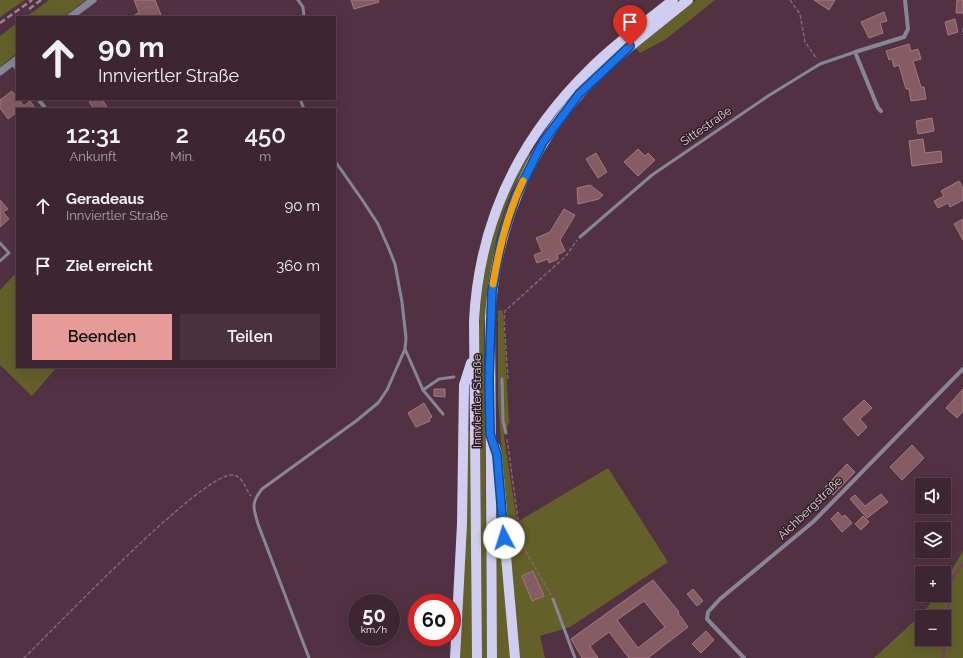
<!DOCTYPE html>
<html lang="de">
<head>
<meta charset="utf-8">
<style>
	:root { --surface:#3e2532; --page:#49313e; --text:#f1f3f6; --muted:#ada5ac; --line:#57424d; --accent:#e69b98 }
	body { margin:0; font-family:Raleway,sans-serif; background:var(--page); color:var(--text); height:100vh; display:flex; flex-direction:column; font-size:15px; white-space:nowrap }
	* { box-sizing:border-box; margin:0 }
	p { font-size:13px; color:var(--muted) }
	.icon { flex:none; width:22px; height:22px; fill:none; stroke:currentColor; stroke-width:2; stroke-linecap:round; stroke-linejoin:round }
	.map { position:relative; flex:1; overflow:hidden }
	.side { position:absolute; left:16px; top:108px; width:320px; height:260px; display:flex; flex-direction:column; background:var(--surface); border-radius:0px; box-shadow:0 4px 16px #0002,0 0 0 1px var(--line) }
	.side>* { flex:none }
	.top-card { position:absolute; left:16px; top:16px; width:320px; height:84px; border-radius:0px; box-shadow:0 4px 16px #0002,0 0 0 1px var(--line); background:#3e2532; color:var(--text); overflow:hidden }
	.controls { position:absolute; left:915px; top:478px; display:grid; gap:8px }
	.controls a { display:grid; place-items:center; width:36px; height:36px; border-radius:0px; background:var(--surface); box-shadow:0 4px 16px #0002,0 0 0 1px var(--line); font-size:20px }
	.speed { position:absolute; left:348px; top:594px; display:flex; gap:8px; font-size:20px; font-weight:700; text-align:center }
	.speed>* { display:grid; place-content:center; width:52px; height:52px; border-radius:50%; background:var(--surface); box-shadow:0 4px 16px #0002,0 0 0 1px var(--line); line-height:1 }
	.speed small { font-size:10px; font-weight:400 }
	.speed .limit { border:6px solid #d22; background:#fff; color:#111 }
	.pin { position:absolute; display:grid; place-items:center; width:34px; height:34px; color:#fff; margin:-41px -17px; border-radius:50% 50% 50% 0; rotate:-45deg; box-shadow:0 0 4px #0007 }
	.pin .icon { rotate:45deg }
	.me { position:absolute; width:44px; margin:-22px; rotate:355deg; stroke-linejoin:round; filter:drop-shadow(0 0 3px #0008) }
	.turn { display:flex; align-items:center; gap:14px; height:84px; padding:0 16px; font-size:18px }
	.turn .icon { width:52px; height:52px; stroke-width:2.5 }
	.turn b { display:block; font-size:28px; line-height:34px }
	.eta { display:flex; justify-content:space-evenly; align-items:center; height:68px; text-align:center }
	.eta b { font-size:24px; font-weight:600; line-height:28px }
	.button { display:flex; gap:8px; margin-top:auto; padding:8px 16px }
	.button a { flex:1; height:46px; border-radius:0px; background:var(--accent); color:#111; font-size:16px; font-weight:600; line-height:46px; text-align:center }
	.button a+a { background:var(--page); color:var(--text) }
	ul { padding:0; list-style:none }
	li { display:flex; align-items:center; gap:12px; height:60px; padding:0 16px }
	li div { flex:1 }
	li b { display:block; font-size:15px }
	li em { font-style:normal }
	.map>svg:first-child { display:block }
</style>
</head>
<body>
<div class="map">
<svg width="963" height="658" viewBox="0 0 963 658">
	<rect width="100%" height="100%" fill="#523143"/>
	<g fill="#63602a" fill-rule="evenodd">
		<polygon points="0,0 25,0 0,17"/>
		<polygon points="49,0 86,0 63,17 26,17"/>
		<polygon points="696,0 715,0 666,39 640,53 636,48"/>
		<polygon points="17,23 17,53 0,67 0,36"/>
		<path d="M528,153L531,155C525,167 517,180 511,193C493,237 487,283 484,330L487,658H482L479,330C480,314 480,297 482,281C488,236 508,193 528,153Z"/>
		<polygon points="17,272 17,367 57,367 32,396 0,365 0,290"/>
		<polygon points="498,310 503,311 509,422 504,436 517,522 608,468 668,562 570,627 540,636 545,658 517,658 498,400"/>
		<polygon points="468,431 470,431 472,658 459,658"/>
		<polygon points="494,490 496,490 512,658 497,658"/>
		<path d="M963,551V658H874L924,612L936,595H944V583ZM922,617H944V639H922Z"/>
	</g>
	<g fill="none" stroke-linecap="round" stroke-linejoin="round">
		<polyline stroke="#734261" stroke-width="2.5" points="943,658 951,580 963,564"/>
	</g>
	<g fill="#865c64" stroke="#a47880" fill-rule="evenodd">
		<polygon points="134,0 155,0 161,15 158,17 132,17 139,12"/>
		<polygon points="351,0 378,0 379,2 354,9"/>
		<polygon points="814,0 835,0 829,10"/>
		<polygon points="957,0 963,0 963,13 956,13"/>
		<polygon points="884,12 887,21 880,23 883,33 869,38 861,22"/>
		<polygon points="955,19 958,32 948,35 945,22"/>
		<polygon points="909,44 911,51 918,49 921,59 913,61 921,87 924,87 926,99 911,101 909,89 906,89 899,65 894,67 892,59 889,60 886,51"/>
		<polygon points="12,91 24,106 30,101 36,109 17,109 17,112 8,119 0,108 0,100"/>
		<polygon points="94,99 102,99 108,109 94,109 89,102"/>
		<polygon points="932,118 934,131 918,134 916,121"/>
		<polygon points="923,139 925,153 941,151 942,162 912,166 909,141"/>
		<polygon points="638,149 645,156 648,153 655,160 638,176 624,162"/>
		<polygon points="596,153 607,172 598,178 586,159"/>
		<polygon points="959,181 963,188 963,200 950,207 948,203 938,208 934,201 944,196 941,191"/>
		<polygon points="590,185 603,195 599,199 578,204 577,188"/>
		<polygon points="0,200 8,209 3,212 9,219 0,227"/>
		<polygon points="564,209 575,215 560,240 565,251 557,255 558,259 549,263 548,259 537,263 534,255 542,252 536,238 550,232"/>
		<polygon points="963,219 963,240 954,224"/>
		<polygon points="434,389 445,389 445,397 434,396"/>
		<polygon points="963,389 963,411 957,418 946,408"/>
		<polygon points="864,400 872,408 860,419 867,427 858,436 843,419"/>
		<polygon points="424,403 432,417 429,419 430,421 416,427 408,413"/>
		<polygon points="912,445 924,458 902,480 890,467"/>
		<polygon points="847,464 855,472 833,495 825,487"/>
		<polygon points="881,494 888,502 867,518 850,499 855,495 865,506"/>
		<polygon points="838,512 842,517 845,515 852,523 842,532 831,519"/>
		<polygon points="863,516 869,522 861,530 855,524"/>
		<polygon points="533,571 544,596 532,601 522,576"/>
		<path d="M653,580L679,612L678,613L688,627L648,658H629L609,632L590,646L598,658H582L571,639ZM644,601L665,627L638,648L617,620Z"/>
		<polygon points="693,589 703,601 697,606 687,594"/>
		<polygon points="706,631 714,640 701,653 692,644"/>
	</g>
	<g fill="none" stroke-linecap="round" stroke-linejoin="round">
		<g stroke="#836676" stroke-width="1.5" stroke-dasharray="4 2" stroke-linecap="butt">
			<polyline points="790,0 800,14 805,42 817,59"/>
			<polyline points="963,28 963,35"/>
			<polyline points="508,379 504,320 505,311 566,256 577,240"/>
			<polyline points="507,439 520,534 526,552 551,595"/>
			<path d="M24,658C54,629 201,474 232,475C243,475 245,489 251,496"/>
		</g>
		<g stroke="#868697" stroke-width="3">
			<polyline points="298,0 303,7 304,17"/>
			<polyline points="300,99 304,109"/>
			<polyline points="580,237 652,175 768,96 820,64 855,52"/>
			<polyline points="0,243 9,253 0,261"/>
			<polyline points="405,349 423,390 443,414"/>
			<polyline points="502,379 503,421 506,433"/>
			<polyline points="423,390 439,379 454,377"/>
			<polyline points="553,599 575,658"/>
			<path d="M309,658L258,524C253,507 251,503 262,489L356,421L378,403L387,390L405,349L406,338L402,302L395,264L389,249L378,224L363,201L335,161"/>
		</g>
		<g stroke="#868697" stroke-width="4">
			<polyline points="12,63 17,69"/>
			<polyline points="38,99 46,109"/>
			<polyline points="881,111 878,108 855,52 904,37 908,29 905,0"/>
			<polyline points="744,658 707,619 708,612 720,599 813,522 963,369"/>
		</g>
		<g stroke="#868697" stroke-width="7">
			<polyline points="70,17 93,0"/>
			<polyline points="0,72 17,59"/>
		</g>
		<g stroke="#cfcef0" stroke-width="10">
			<polyline points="495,447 497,455 515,658"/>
			<polyline points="455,658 462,524 464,385 471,363"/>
			<path d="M477,658L474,321C479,222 520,137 591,68C616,43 646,22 673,0"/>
			<path d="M492,658L490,317C496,222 533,135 604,69C630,45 660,23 688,0"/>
		</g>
		<g stroke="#9e8391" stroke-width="2.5" stroke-dasharray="6 3" stroke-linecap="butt">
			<polyline points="29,9 41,0"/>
			<polyline points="0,23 32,0"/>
		</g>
	</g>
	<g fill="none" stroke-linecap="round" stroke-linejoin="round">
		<defs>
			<polyline id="route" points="504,538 497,455 490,434 489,378 492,291 502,238 516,196 543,142 579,94 630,46"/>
		</defs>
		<use href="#route" stroke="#114b97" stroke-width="10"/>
		<use href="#route" stroke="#1a73e8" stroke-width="7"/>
		<path stroke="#f59e0b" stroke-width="7" d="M493,284C499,248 507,214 523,181"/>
	</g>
	<g text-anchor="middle" stroke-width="3" stroke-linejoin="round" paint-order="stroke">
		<g font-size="12" fill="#e2ccd7" stroke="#2e1f27">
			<text transform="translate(706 126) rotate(-35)" y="4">Sittestraße</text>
			<text transform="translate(477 401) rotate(-90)" y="4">Innviertler Straße</text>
			<text transform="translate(810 508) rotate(-44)" y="4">Aichbergstraße</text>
		</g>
	</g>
</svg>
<div class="controls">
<a><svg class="icon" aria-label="sound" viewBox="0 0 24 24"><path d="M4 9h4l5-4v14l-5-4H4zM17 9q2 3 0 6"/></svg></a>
<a><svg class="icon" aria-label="layers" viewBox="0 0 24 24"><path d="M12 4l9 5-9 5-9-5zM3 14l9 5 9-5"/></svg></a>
<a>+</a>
<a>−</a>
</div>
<div class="speed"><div>50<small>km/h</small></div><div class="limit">60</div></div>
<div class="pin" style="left:630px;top:46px;background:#d93025"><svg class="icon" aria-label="arrive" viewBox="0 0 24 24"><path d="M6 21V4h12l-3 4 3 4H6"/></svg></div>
<svg class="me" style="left:504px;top:538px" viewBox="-20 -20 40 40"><circle r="19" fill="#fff"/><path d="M0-13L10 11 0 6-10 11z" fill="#1a73e8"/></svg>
<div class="top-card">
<div class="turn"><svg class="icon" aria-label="ahead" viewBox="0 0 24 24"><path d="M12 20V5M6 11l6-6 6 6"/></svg><div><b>90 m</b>Innviertler Straße</div></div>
</div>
<section class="side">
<div class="eta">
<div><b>12:31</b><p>Ankunft</p></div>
<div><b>2</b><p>Min.</p></div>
<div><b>450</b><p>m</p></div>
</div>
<ul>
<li><svg class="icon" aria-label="ahead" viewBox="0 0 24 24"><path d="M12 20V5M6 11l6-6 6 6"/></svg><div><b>Geradeaus</b><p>Innviertler Straße</p></div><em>90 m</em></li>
<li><svg class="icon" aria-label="arrive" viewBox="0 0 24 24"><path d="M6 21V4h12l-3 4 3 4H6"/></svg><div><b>Ziel erreicht</b></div><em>360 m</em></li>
</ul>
<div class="button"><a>Beenden</a><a>Teilen</a></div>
</section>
</div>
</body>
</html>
